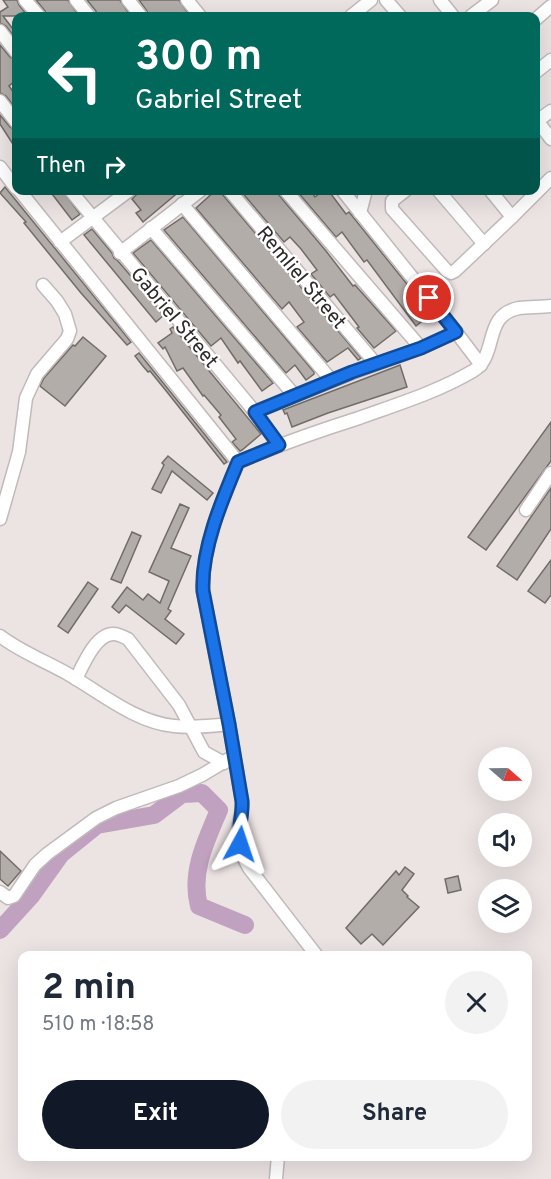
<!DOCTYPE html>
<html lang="en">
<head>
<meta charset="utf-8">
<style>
	:root { --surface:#fff; --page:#f2f2f3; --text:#1f2937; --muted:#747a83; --accent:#111827 }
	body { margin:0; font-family:Overpass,sans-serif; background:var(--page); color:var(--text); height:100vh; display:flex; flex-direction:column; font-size:22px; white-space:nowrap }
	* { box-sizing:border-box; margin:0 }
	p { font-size:20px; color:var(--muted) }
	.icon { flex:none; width:33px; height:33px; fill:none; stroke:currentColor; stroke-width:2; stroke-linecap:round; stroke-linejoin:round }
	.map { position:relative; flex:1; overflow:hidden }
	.panel { position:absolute; left:18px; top:951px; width:514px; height:210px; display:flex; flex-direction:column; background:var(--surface); border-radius:12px; box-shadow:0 6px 24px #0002 }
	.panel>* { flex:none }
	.guide { position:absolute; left:12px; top:12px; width:528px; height:183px; border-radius:12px; box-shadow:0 6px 24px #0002; background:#00695c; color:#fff; overflow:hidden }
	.needle { width:39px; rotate:110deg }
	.tools { position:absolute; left:478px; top:747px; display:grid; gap:12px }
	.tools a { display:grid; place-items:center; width:54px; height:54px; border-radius:50%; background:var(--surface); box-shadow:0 6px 24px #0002; font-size:30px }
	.pin { position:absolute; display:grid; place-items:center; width:51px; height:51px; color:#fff; margin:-26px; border:3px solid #fff; border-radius:50%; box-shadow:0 2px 6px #0007 }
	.me { position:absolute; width:66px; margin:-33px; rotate:5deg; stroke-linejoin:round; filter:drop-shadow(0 0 4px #0008) }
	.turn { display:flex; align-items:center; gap:21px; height:126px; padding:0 24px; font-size:27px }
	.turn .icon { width:78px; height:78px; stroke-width:2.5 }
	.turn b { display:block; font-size:42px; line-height:51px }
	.then { display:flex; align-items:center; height:57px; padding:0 24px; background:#0003; gap:12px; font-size:22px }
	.round { display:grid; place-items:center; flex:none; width:63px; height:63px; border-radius:32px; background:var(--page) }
	.headline { display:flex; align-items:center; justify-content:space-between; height:102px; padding:0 24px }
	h1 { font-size:36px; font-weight:700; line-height:45px }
	.cta { display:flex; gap:12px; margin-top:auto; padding:12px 24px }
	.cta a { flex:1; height:69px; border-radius:36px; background:var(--accent); color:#fff; font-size:24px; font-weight:700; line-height:69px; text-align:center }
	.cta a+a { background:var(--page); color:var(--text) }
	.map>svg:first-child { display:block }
</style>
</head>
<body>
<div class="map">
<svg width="551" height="1179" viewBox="0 0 551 1179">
	<rect width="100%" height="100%" fill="#ece3e3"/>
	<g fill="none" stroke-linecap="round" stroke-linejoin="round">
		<path stroke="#c0a1c0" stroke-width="18" d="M0,930L31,896L61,854L97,825L154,815L182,794L202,793L219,810C206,841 190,872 199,906L245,925"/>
	</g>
	<g fill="#b3ada9" stroke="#726c69" stroke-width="1.5">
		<polygon points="3,0 17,0 19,5 28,16 3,16 16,33 16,39 6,26 0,23 0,12 8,7"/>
		<polygon points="36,0 68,0 79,16 47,16 45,11"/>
		<polygon points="87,0 120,0 130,15 97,16 96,11"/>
		<polygon points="139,0 179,0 190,16 149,16 147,11"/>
		<polygon points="0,45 10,57 16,60 16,80 9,86 16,96 16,109 6,96 0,93"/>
		<polygon points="0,115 10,127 16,130 16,149 0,124"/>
		<polygon points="5,187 131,342 127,345 81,293 24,223 26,222 0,193"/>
		<polygon points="49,190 62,190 80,214 72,220"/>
		<polygon points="141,190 181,190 143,222 136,213 141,210 132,199"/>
		<polygon points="216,190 221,190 223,195 361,358 358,360 348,348 327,362 297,327 304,322 289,302 282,309 196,208"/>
		<polygon points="240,190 277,190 279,195 326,251 353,286 355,285 396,331 374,348 357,328 359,327 334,294 330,297 311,274 317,270 301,249 290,237 284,242"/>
		<polygon points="296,190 310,190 315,197 324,190 328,190 346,214 349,212 431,314 416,326 367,260 364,262 342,232 336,237"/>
		<polygon points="183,217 314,372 314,374 306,380 295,365 286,373 164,230"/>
		<polygon points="92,229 112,253 114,258 118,261 164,315 156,322 84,235"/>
		<polygon points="151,240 273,383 262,391 240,361 238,363 221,338 211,346 133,253"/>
		<polygon points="173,327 261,434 242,450 240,451 232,442 236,439 219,417 221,415 204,395 203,396 183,368 177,371 165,347 163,349 158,343 172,333 170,329"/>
		<polygon points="83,337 106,356 65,406 40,386 44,378 73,345 75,346"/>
		<polygon points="139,353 227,462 224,464 167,392 150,371 148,372 142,365 135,356"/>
		<polygon points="400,365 407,387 328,413 292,427 287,413 285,414 283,410"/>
		<polygon points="551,422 551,461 486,550 468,537"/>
		<polygon points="168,456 213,493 207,500 172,471 161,493 152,489 164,465 162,463"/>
		<polygon points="551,488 551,529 517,580 497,566"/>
		<polygon points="180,504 189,508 171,548 191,556 168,609 171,611 165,619 184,634 176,644 126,605 119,613 112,607 127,587 143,600 148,594 160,603 169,581 149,572"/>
		<polygon points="132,532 141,536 121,583 111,579"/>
		<polygon points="551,560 551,595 545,603 528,591"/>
		<polygon points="88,582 98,589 68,633 58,626"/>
		<polygon points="0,851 21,871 8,886 0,879"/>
		<polygon points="405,867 414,874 402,890 408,896 407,897 419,907 383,945 372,934 361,944 346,928 396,871 399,875"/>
		<polygon points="458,876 461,890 448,893 445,879"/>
	</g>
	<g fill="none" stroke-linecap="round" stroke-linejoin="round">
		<defs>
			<g id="minor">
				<polyline points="25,0 39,16"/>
				<polyline points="76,0 89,16"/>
				<polyline points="128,0 141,16"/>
				<polyline points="187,0 200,16"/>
				<polyline points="386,0 400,16"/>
				<polyline points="440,0 453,16"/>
				<polyline points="351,16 371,0"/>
				<polyline points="471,16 492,0"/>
				<polyline points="536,19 551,6"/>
				<polyline points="0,31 16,52"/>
				<polyline points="536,72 551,60"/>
				<polyline points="0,101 16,122"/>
				<polyline points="536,119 551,139"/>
				<polyline points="537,121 551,111"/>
				<polyline points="0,167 16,188"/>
				<polyline points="19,190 238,462"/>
				<polyline points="70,190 255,412 279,445"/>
				<polyline points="229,190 376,364"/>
				<polyline points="285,190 421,348"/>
				<polyline points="406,190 392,201 392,209 447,271 451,273 455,271 512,217"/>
				<polyline points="438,190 484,244"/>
				<polyline points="490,190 512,217 551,178"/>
				<polyline points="182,204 332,381"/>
				<polyline points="360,213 366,190"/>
				<polyline points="151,228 295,396"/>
				<polyline points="60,242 130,190"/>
				<polyline points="120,253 201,190"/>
				<polyline points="456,332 481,365"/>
				<polyline points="255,412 352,373 421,348 456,332 342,190"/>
				<polyline points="526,510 551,473"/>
				<polyline points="0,519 19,452 26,398 37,374 67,339 70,331 65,314 57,301 43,285"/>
				<path d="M0,636C21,652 45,661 68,674C101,693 135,722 174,726C193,728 211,726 229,724"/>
				<path d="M76,679C83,665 96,633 114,634C118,634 124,637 128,639L179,705L204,752L224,763"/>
				<polyline points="0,892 8,898 14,896 35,865 47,854 96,818 116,808 179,786 202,775 234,756"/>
				<path d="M317,956L249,868C243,857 236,843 238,830C239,820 243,812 242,801L229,724L203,591C201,549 222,500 238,462C278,445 318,431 359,418C398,404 437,392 473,371C499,356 482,315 519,308C529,307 541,307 551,306"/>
				<polyline points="276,1179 278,1156"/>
			</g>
		</defs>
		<use href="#minor" stroke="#c2baba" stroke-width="15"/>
		<use href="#minor" stroke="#fff" stroke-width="12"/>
	</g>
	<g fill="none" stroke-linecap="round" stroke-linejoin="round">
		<defs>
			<path id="route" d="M240,844C237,829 243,817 242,801L229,724L203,591C201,549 222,500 238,462L279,445L255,412L352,372L421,348L456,332L429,298"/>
		</defs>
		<use href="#route" stroke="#114b97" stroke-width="15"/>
		<use href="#route" stroke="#1a73e8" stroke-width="10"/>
	</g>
	<g text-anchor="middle" stroke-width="4.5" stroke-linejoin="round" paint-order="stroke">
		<g font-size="20" fill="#2d2a2a" stroke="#fff">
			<text transform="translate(302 277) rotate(50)" y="7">Remliel Street</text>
			<text transform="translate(175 317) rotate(50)" y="7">Gabriel Street</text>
		</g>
	</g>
</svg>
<div class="tools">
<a><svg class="needle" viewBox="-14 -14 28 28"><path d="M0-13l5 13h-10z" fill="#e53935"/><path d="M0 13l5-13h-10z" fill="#747a83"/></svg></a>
<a><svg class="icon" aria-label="sound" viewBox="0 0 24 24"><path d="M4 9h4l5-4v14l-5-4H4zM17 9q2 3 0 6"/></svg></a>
<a><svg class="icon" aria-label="layers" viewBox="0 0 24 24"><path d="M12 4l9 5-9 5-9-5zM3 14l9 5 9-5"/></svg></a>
</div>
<div class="pin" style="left:429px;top:298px;background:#d93025"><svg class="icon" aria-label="arrive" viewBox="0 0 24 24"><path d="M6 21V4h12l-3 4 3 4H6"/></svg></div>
<svg class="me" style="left:240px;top:844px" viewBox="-20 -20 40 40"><path d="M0-17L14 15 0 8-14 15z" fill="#1a73e8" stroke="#fff" stroke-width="4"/></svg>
<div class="guide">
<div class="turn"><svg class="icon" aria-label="left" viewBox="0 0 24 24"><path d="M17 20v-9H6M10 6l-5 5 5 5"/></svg><div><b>300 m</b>Gabriel Street</div></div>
<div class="then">Then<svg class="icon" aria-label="right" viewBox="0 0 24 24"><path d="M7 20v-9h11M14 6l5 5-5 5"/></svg></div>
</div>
<section class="panel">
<div class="headline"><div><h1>2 min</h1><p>510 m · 18:58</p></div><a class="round"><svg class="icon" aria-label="close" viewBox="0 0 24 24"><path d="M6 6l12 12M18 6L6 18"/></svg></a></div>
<div class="cta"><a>Exit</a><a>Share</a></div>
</section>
</div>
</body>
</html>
